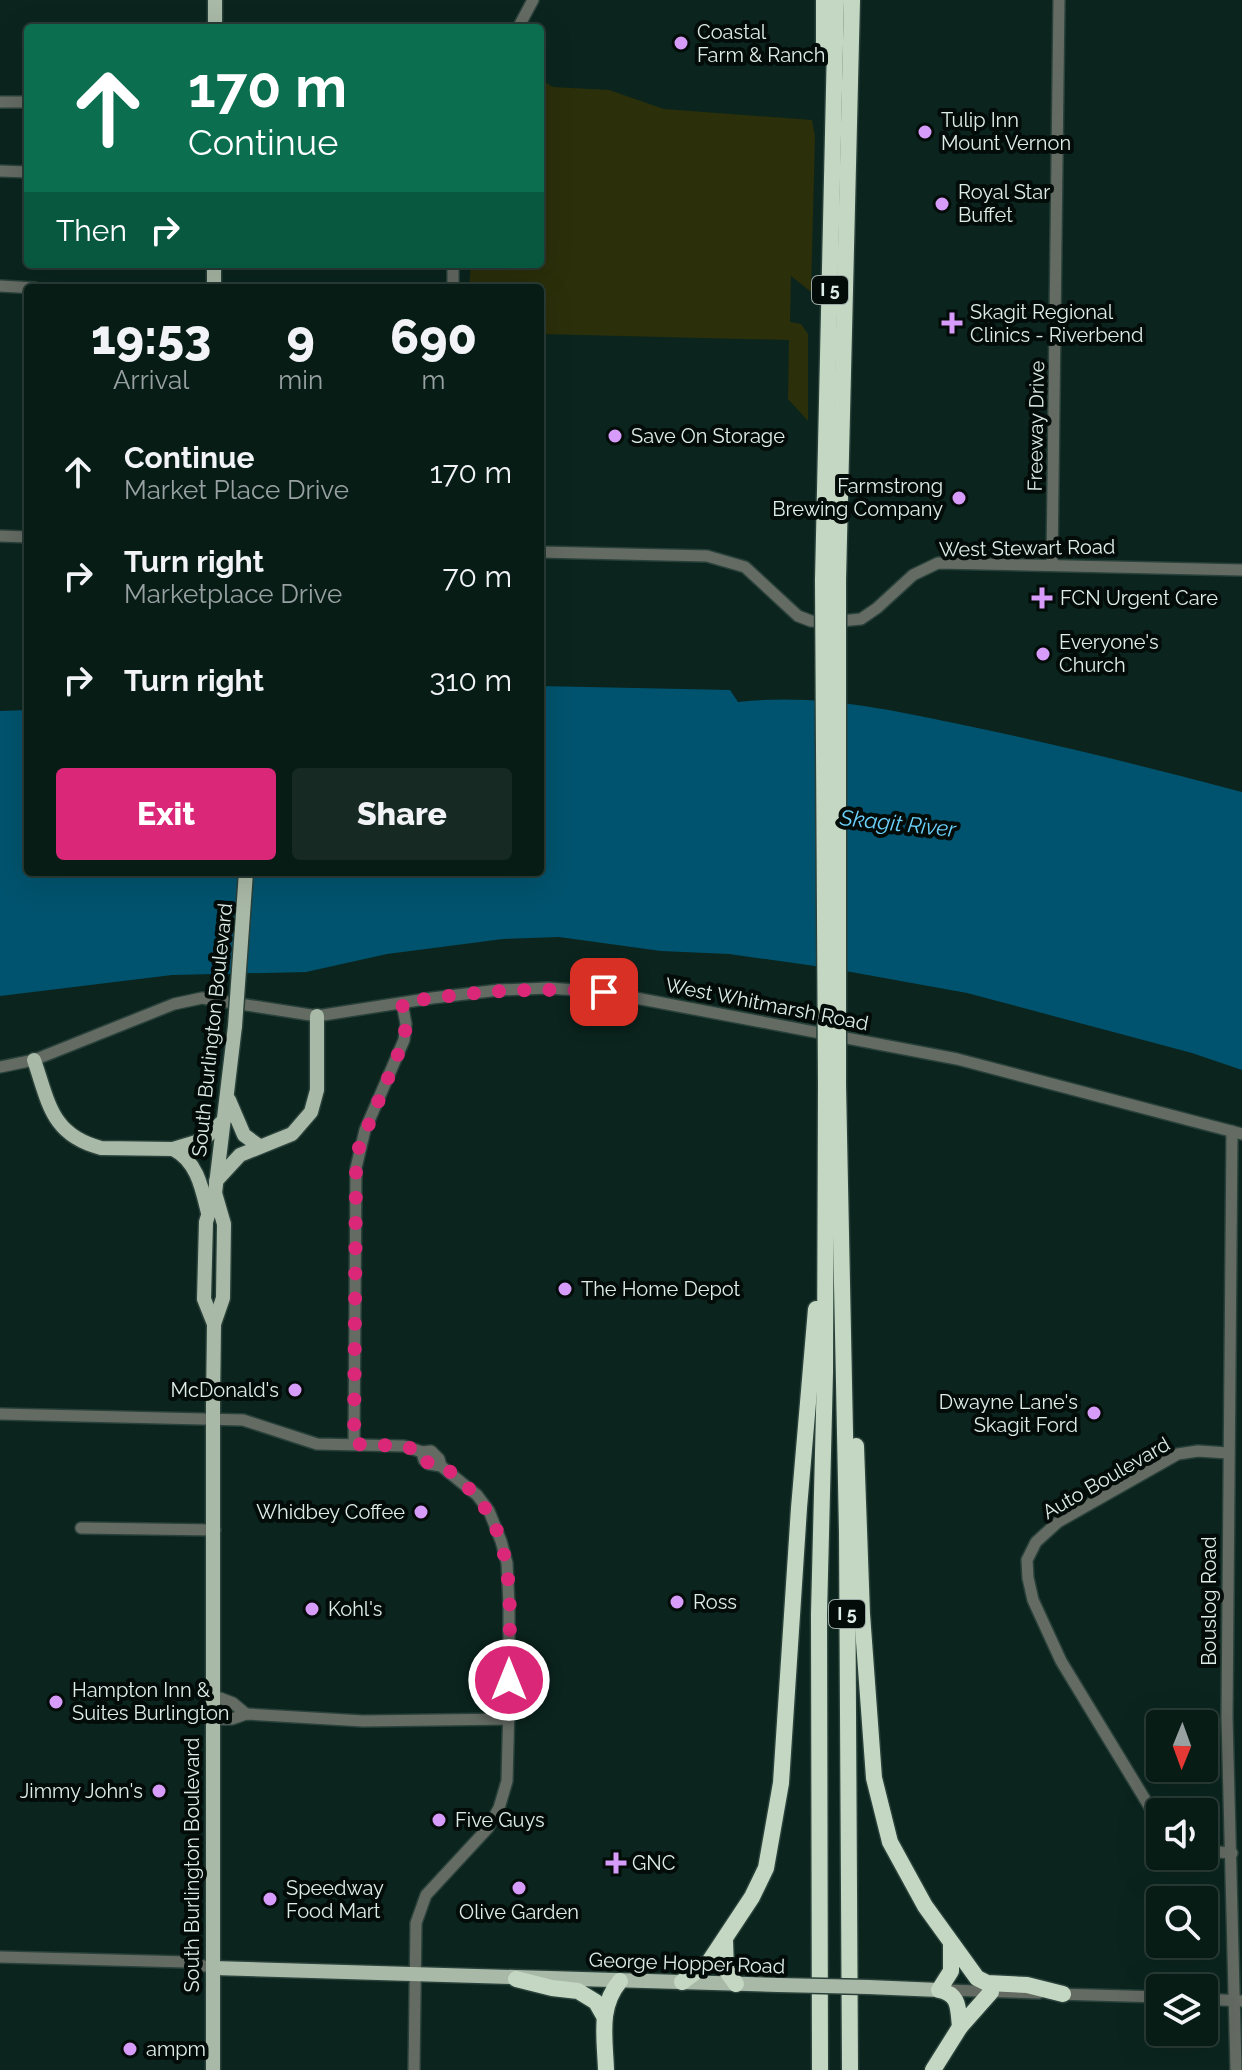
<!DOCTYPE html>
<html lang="en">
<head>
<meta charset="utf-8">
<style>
	:root { --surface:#081c16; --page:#162923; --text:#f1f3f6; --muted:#98a1a1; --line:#293a35; --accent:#db2777 }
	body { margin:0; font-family:Raleway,sans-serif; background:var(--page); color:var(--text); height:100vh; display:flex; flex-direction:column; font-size:30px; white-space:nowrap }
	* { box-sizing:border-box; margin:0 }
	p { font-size:26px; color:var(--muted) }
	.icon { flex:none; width:44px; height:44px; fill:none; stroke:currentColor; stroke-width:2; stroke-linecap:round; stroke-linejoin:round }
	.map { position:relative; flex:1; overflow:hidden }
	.details { position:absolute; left:24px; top:284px; width:520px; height:592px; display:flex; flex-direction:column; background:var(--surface); border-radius:8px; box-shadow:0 8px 32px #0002,0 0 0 2px var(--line) }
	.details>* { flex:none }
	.banner { position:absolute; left:24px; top:24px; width:520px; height:244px; border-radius:8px; box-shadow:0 8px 32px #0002,0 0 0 2px var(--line); background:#0b6e4f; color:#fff; overflow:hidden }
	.needle { width:52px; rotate:181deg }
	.tools { position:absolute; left:1146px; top:1710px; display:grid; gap:16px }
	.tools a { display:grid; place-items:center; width:72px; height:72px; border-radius:8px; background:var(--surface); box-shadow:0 8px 32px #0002,0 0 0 2px var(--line); font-size:40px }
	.pin { position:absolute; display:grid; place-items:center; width:68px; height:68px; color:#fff; margin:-34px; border-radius:16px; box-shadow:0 4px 12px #0006 }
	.me { position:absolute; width:88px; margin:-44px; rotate:0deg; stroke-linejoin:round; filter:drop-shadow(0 0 6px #0008) }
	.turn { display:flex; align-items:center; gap:28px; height:168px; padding:0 32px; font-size:36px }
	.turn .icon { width:104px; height:104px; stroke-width:2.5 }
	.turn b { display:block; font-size:56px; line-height:68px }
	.then { display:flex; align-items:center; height:76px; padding:0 32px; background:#0003; gap:16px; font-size:30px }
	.eta { display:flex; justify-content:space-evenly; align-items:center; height:136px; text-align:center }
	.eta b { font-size:48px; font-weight:800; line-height:56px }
	.button { display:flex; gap:16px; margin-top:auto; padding:16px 32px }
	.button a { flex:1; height:92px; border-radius:8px; background:var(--accent); color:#fff; font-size:32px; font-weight:800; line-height:92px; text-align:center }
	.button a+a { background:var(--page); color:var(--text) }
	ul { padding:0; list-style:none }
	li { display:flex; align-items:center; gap:24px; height:104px; padding:0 32px }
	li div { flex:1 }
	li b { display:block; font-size:30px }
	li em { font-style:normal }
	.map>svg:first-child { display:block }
</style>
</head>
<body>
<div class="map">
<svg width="1242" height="2070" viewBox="0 0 1242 2070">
	<rect width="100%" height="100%" fill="#0b251e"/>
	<polygon fill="#2b2f0a" points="540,79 553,87 609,90 664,109 812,120 815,136 811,292 791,276 790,322 801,324 808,334 808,421 788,399 789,340 540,334 540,288 469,288 471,264 540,264"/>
	<path fill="#00536e" d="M540,686L730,690L738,702C817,693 892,710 968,726C1060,745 1151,768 1242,792V1070L1192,1053L967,993L829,968L729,954L661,951L559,937L503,939L387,954L306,972L172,975L0,996V711L28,710V872H540Z"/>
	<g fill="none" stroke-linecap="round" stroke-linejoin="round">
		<defs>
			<g id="minor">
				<polyline points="518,28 533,0"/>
				<polyline points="0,102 28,102"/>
				<polyline points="0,171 28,172"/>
				<polyline points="0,286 35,288"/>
				<polyline points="453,288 453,264"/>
				<polyline points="0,536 28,537"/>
				<polyline points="540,552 707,556 745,567 798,616 811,621 830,622 861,619 877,608 913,575 938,563 1242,570"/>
				<polyline points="1052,564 1059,0"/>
				<polyline points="0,1067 34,1060 174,1004 202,998 317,1016 432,998 499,990 548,988 604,992 957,1059 1242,1134"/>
				<polyline points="1232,1131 1227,1718 1236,2070"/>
				<polyline points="0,1414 243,1420 317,1444 404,1446 422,1452 431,1451 439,1459 441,1466"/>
				<polyline points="354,1444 356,1168 365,1130 404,1040 406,1024 402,1003"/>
				<polyline points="81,1528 215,1530"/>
				<polyline points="212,1695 233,1703 246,1714"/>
				<polyline points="212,1719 232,1719 246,1714 363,1721 509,1719"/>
				<polyline points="1160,1824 1061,1661 1033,1600 1028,1578 1027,1560 1036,1542 1058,1522 1178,1454 1198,1451 1228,1453"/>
				<polyline points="1204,1851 1232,1853"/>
				<polyline points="0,1957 187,1962 213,1968"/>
				<polyline points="945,1990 1039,1993"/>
				<polyline points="1057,1994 1160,1997"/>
				<polyline points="1204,1999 1241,2001"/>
				<polyline points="414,2070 416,1923 426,1895 488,1828 499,1808 507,1781 509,1705 509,1605 507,1563 501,1541 489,1511 477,1495 441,1466 429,1464 424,1460 422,1452"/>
			</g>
			<g id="major">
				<polyline points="215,28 215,0"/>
				<polyline points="214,288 214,264"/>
				<path d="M34,1060C49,1103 51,1135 101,1148L173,1149L203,1140L224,1120"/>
				<polyline points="229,1100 244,1135 259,1146"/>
				<path d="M173,1149C197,1161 202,1188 208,1213"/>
				<polyline points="216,1181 240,1155 292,1134 311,1112 317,1090 317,1016"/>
				<polyline points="214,1324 204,1299 206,1222 215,1193 235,1026"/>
				<polyline points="213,1968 778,1985"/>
				<polyline points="868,1987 939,1990"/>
				<polyline points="213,2070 213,1405 214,1324 223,1298 224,1224 215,1193"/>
			</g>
			<g id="highway">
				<polyline points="824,0 824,42"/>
				<polyline points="823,580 836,0"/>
				<polyline points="838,580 852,0"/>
				<polyline points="838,1085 847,1532 850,2070"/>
				<polyline points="856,1446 862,1614 874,1778 890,1842 925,1906 977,1978 987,1983 1027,1985 1063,1994"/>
				<polyline points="725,1940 726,1970 736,1984"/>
				<path d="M951,1944V1971L939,1990C960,1994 958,2009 960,2027"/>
				<polyline points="516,1979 552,1988 578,1991 596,2002 604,2016"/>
				<polyline points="682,1982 709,1962 752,1897 766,1868 781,1783 799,1508 816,1309"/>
				<path d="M606,2070C605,2038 598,2007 620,1981"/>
				<polyline points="820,2070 819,1614 825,1372 826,1083"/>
				<polyline points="933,2070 960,2027 991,1992"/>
			</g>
		</defs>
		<use href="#minor" stroke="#29413a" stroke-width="14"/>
		<use href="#major" stroke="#29413a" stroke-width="17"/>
		<use href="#highway" stroke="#29413a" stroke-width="19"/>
		<use href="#minor" stroke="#646b63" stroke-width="11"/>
		<use href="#major" stroke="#a9b9a7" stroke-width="14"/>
		<use href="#highway" stroke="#c4d7c2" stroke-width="16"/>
		<defs>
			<g id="major-bridge">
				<polyline points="235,1026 246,872"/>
				<polyline points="778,1985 868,1987"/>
			</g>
			<g id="highway-bridge">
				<polyline points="823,580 826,1083"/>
				<polyline points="838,1085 838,580"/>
			</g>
		</defs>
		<use href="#major-bridge" stroke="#29413a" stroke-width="17" stroke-linecap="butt"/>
		<use href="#highway-bridge" stroke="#29413a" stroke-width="19" stroke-linecap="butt"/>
		<use href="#major-bridge" stroke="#a9b9a7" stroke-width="14"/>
		<use href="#highway-bridge" stroke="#c4d7c2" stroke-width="16"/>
	</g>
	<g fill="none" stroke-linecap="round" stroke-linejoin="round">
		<path stroke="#db2777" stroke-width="14" stroke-dasharray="0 25.2" d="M509,1680C509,1612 520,1533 464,1484C455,1476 446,1465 433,1466L424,1460L422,1452L404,1446L354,1444L356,1168L358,1150L404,1040L406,1024L402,1003C469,991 536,987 604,992"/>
	</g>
	<g fill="#d79bf9" stroke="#030c09" stroke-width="3">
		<circle cx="681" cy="43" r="8"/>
		<circle cx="925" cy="132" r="8"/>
		<circle cx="942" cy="204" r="8"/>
		<path d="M948 311h8v8h8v8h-8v8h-8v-8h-8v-8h8z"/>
		<circle cx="615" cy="436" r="8"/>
		<circle cx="959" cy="498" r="8"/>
		<path d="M1038 586h8v8h8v8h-8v8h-8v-8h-8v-8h8z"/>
		<circle cx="1043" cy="654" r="8"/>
		<circle cx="565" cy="1289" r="8"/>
		<circle cx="295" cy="1390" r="8"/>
		<circle cx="1094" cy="1413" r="8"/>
		<circle cx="421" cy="1512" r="8"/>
		<circle cx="677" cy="1602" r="8"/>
		<circle cx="312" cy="1609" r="8"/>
		<circle cx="56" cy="1702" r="8"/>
		<circle cx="159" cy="1791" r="8"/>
		<circle cx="439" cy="1820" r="8"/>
		<path d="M612 1851h8v8h8v8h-8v8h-8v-8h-8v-8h8z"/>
		<circle cx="519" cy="1888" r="8"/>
		<circle cx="270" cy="1899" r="8"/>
		<circle cx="130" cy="2049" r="8"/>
	</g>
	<g text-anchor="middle" stroke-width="8" stroke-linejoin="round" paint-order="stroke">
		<g fill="#030c09" stroke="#9caaa5" stroke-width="2">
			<rect x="812" y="276" width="36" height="28" rx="6"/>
			<rect x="829" y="1600" width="36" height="28" rx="6"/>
		</g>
		<g font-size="18" font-weight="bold" fill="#deede8">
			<text x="830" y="296">I 5</text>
			<text x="847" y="1620">I 5</text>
		</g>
		<g font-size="20" fill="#deede8" stroke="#030c09" text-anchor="start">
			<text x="697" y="39">Coastal<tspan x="697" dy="23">Farm &amp; Ranch</tspan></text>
			<text x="941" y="127">Tulip Inn<tspan x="941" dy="23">Mount Vernon</tspan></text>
			<text x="958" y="199">Royal Star<tspan x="958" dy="23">Buffet</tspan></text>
			<text x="970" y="319">Skagit Regional<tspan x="970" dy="23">Clinics - Riverbend</tspan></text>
			<text x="631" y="443">Save On Storage</text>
			<text x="943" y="493" text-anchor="end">Farmstrong<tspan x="943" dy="23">Brewing Company</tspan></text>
			<text x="1060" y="605">FCN Urgent Care</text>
			<text x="1059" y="649">Everyone's<tspan x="1059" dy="23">Church</tspan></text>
			<text x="581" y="1296">The Home Depot</text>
			<text x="279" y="1397" text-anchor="end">McDonald's</text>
			<text x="1078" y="1409" text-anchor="end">Dwayne Lane's<tspan x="1078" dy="23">Skagit Ford</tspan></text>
			<text x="405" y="1519" text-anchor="end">Whidbey Coffee</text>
			<text x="693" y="1609">Ross</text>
			<text x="328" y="1616">Kohl's</text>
			<text x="72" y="1697">Hampton Inn &amp;<tspan x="72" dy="23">Suites Burlington</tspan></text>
			<text x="143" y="1798" text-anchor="end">Jimmy John's</text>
			<text x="455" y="1827">Five Guys</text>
			<text x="632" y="1870">GNC</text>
			<text x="286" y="1895">Speedway<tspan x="286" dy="23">Food Mart</tspan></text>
			<text x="519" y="1919" text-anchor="middle">Olive Garden</text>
			<text x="146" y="2056">ampm</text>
		</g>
		<g font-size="20" fill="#deede8" stroke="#030c09">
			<text transform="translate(1036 426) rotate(-89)" y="7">Freeway Drive</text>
			<text transform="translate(1027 548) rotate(-1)" y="7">West Stewart Road</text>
			<text transform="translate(767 1004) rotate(11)" y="7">West Whitmarsh Road</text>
			<text transform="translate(212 1030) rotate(-84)" y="7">South Burlington Boulevard</text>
			<text transform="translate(1106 1478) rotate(-30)" y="7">Auto Boulevard</text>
			<text transform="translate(1209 1601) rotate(-90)" y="7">Bouslog Road</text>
			<text transform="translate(192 1865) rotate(-90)" y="7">South Burlington Boulevard</text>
			<text transform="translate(687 1963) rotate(2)" y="7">George Hopper Road</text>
		</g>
		<g font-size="22" font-style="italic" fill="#6dd2fc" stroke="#030c09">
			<text transform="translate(898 823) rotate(6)" y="8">Skagit River</text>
		</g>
	</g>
</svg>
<div class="tools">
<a><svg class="needle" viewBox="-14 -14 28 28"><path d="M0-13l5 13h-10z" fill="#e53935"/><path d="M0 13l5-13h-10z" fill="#98a1a1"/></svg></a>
<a><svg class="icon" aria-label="sound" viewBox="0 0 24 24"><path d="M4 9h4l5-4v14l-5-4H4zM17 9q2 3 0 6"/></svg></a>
<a><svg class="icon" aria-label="search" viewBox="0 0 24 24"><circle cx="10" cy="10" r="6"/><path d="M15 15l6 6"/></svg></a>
<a><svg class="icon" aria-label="layers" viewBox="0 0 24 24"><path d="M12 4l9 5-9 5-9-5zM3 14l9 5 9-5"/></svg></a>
</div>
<div class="pin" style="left:604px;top:992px;background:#d93025"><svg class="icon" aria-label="arrive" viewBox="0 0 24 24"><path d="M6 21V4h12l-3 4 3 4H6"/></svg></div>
<svg class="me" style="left:509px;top:1680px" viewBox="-20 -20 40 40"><circle r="17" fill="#db2777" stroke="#fff" stroke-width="3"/><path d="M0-11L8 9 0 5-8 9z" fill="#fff"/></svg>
<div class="banner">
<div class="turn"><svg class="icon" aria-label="ahead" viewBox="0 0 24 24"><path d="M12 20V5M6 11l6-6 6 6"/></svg><div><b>170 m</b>Continue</div></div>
<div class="then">Then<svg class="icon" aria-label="right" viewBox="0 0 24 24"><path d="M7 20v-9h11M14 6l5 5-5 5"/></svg></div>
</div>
<section class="details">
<div class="eta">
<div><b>19:53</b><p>Arrival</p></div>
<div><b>9</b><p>min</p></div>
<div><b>690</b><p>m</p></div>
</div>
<ul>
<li><svg class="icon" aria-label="ahead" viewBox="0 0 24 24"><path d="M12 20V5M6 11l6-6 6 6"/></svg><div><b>Continue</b><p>Market Place Drive</p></div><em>170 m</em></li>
<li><svg class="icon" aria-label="right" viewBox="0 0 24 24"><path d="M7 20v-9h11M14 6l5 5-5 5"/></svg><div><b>Turn right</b><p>Marketplace Drive</p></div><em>70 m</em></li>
<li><svg class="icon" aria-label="right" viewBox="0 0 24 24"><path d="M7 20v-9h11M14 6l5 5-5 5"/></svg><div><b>Turn right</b></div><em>310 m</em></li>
</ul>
<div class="button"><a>Exit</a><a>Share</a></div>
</section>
</div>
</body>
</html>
